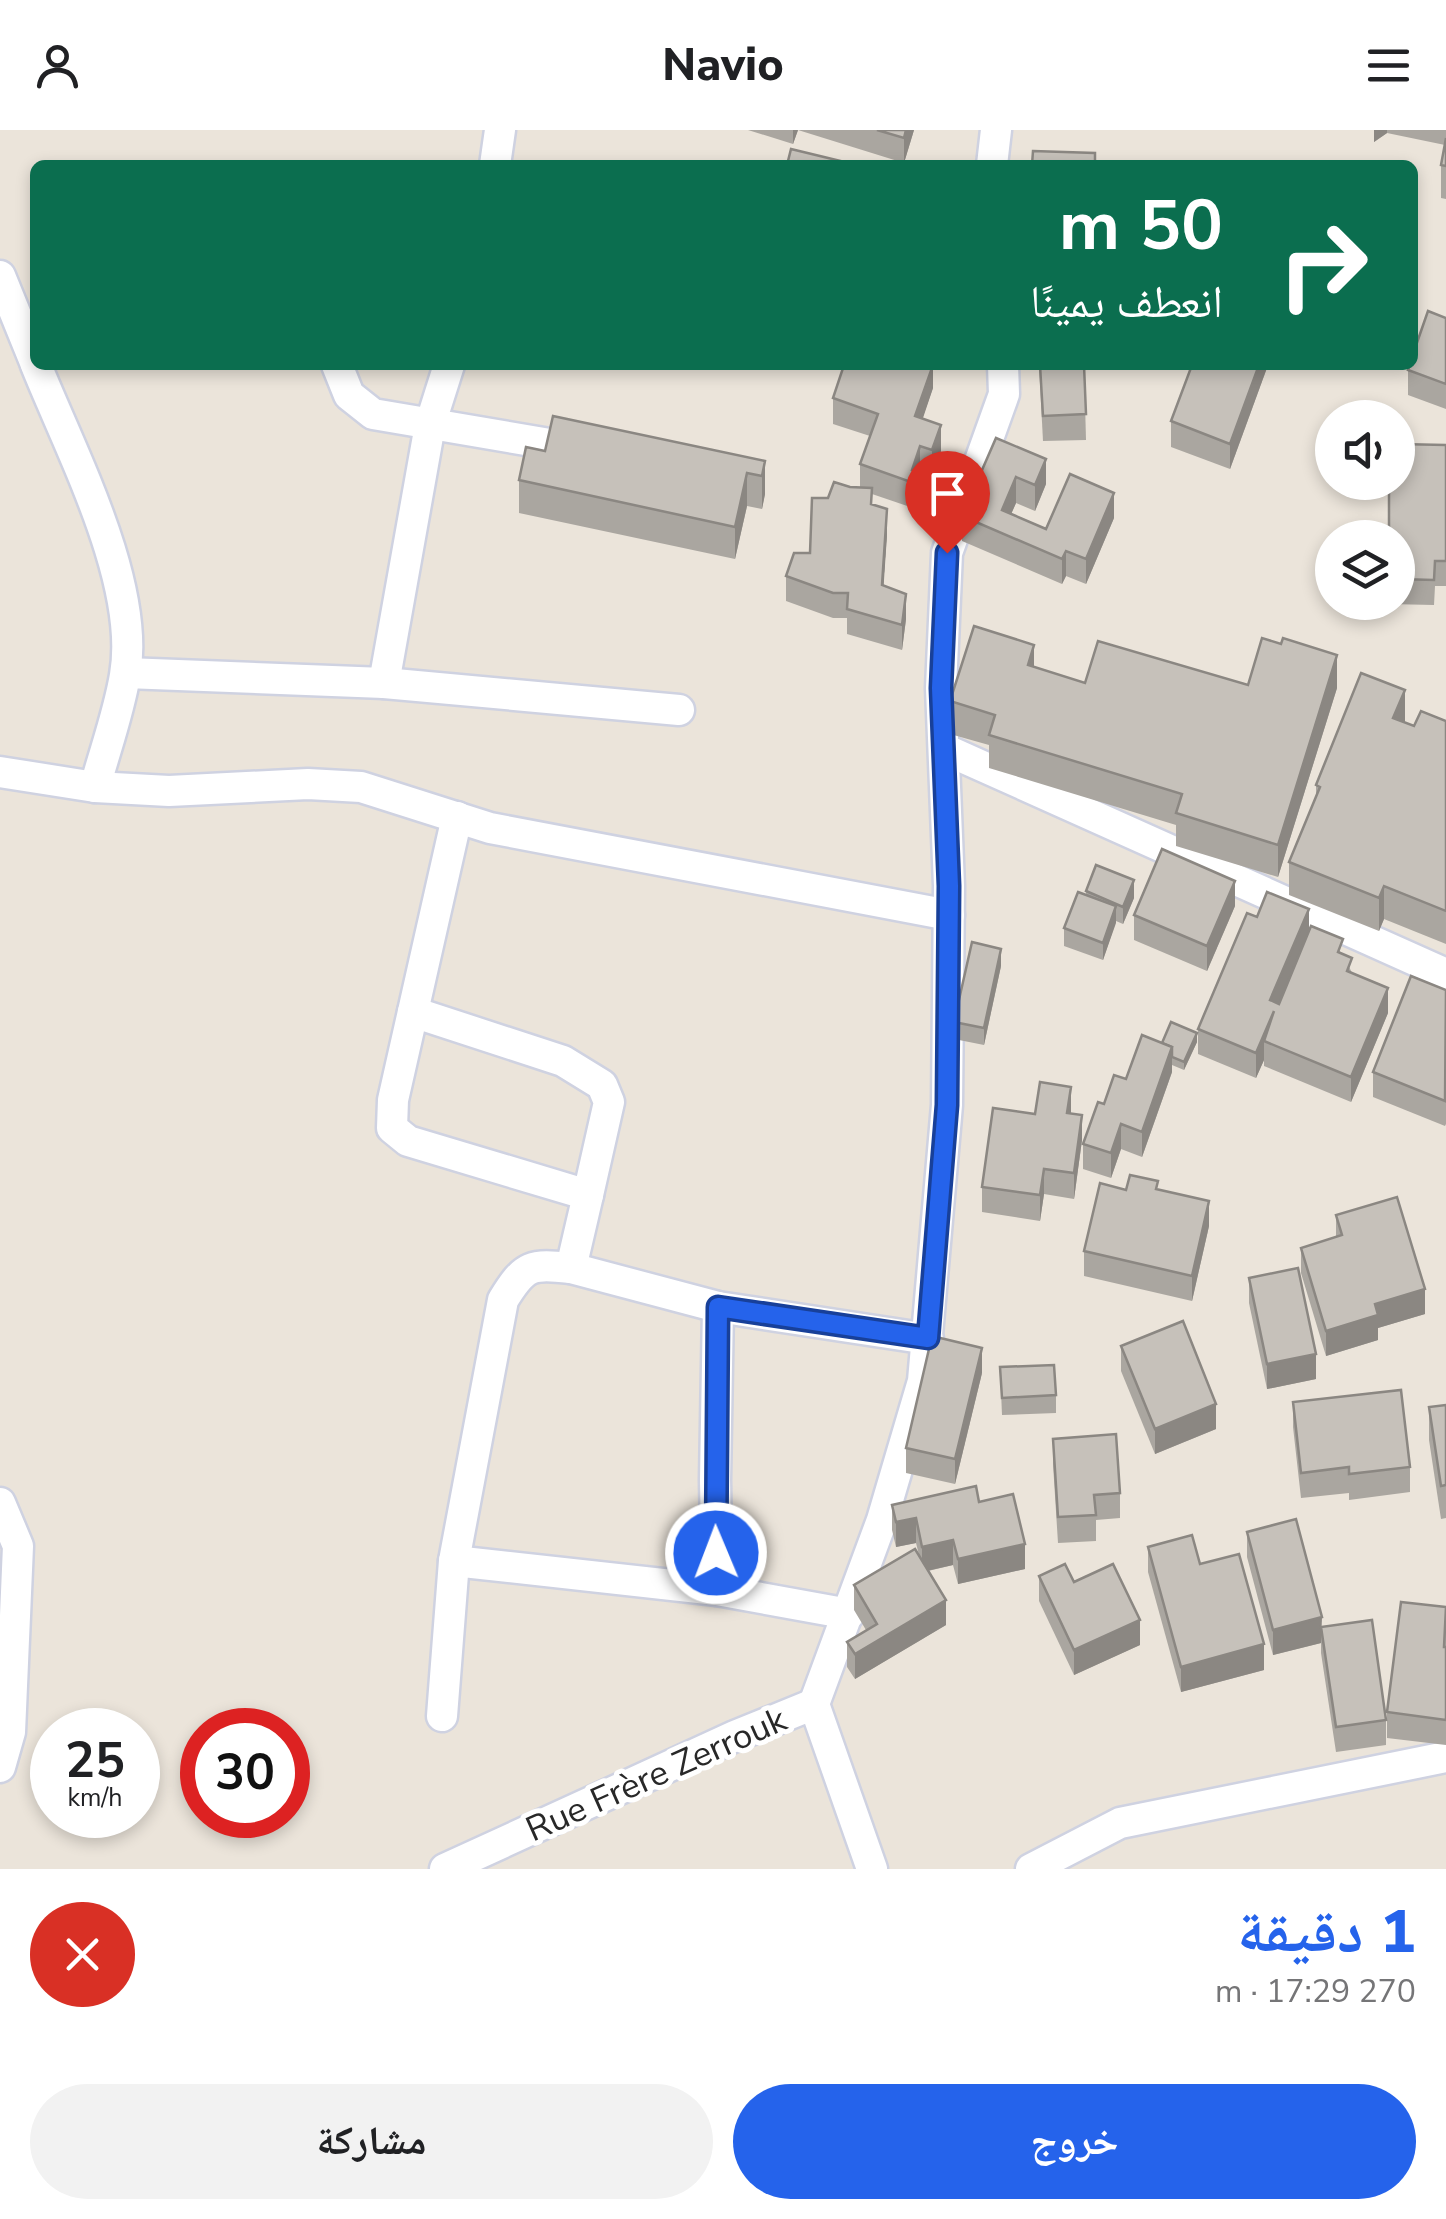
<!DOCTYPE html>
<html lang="ar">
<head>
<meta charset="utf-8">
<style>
	:root { --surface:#fff; --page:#f2f2f2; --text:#202124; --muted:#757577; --accent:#2563eb }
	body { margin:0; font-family:"Nunito Sans","Noto Naskh Arabic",sans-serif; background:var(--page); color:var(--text); direction:rtl; height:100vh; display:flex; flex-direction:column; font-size:38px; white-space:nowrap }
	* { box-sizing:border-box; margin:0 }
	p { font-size:32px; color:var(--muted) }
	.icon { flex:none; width:55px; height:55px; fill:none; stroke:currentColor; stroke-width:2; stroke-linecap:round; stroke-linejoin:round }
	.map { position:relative; height:1739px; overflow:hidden; direction:ltr }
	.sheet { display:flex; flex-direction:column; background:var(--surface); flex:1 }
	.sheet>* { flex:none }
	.top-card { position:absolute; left:30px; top:30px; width:1388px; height:210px; border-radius:15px; box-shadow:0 5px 15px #0003; direction:rtl; background:#0b6e4f; color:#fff; overflow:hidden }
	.fabs { position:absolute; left:1315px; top:270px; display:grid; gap:20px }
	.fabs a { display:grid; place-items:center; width:100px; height:100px; border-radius:50%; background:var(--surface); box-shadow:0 5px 15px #0003; font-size:50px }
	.speed { position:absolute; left:30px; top:1578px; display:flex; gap:20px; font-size:50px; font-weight:700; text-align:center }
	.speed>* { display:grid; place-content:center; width:130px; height:130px; border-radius:50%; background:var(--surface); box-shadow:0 5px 15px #0003; line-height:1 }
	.speed small { font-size:25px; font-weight:400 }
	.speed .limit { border:15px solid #d22; background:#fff; color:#111 }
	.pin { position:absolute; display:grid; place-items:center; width:85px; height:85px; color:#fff; margin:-102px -42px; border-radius:50% 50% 50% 0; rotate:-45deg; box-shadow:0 0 10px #0007 }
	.pin .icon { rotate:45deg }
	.me { position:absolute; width:110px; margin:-55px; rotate:359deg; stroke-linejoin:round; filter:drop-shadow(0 0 8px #0008) }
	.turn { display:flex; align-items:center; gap:35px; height:210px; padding:0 30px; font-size:45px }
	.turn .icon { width:130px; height:130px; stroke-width:2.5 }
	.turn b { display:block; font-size:70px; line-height:85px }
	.round { display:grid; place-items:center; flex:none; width:105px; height:105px; border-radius:52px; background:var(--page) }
	.summary { display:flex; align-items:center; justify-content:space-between; height:170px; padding:0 30px }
	h1 { font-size:60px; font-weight:800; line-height:75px; color:var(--accent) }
	.action { display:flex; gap:20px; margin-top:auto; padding:20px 30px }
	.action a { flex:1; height:115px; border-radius:60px; background:var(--accent); color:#fff; font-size:40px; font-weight:800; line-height:115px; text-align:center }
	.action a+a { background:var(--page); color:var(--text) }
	header { display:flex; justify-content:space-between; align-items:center; height:130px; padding:0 30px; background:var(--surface); font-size:45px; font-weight:800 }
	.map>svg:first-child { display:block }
</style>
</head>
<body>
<header><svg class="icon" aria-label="menu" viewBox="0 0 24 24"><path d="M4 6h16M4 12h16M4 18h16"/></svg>Navio<svg class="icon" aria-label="person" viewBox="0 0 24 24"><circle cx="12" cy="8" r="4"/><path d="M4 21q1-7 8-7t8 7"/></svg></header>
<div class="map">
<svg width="1446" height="1739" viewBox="0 0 1446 1739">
	<rect width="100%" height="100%" fill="#ebe4da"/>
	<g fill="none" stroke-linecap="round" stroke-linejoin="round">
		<defs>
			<g id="street">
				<polyline points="495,35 500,0"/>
				<polyline points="992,35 996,0"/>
				<polyline points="0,146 35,232"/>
				<path d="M36,235C70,320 141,453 125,545C119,582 105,620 95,657"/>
				<polyline points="337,235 349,265 373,284 585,320"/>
				<polyline points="126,543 384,553 679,580"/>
				<polyline points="384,553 430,295 449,235"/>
				<polyline points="944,619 1446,844"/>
				<polyline points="0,642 95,657 169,661 308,654 361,657 490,698 949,785"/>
				<polyline points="457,687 393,970 392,998 408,1011 588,1065 571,1138 718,1177 928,1209"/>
				<polyline points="413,882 563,931 602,955 609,972 588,1065"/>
				<polyline points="718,1177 715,1350 717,1460 849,1484"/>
				<polyline points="0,1373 18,1416 10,1602 0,1637"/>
				<path d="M454,1431L503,1170C525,1134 531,1134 571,1138"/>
				<polyline points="442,1586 454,1431 717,1460"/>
				<polyline points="445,1739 735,1606 814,1574"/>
				<polyline points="872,1739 814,1574 882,1390 923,1251 947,975 949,756 941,558 947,423 1004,264 1003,235"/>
				<polyline points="1031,1739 1120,1693 1446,1627"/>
			</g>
		</defs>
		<use href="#street" stroke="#cfd2e1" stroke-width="35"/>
		<use href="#street" stroke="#fff" stroke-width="30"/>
	</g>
	<g fill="#aaa6a0">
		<polygon points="748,0 914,0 904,33 798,0 793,14"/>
		<polygon points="1374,0 1446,0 1446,69 1441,68 1441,35 1445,15 1387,3 1374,12"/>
		<polygon points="1446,188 1446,279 1408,265 1408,240"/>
		<polygon points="1039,235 1084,235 1086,310 1043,311"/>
		<polygon points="1192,235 1268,235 1230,339 1171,317 1171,291"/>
		<polygon points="933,258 922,289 941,321 932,345 920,341 919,343 926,371 922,381 872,364 872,374 887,405 883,456 906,489 902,520 847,504 847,488 833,488 786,471 786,446 810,423 828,368 860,358 860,334 870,306 833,294 833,268"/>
		<polygon points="996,308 1046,354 1035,381 1016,373 1011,384 1046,399 1114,388 1086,454 1066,446 1062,454 962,411 962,386"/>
		<polygon points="1446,315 1446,456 1435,456 1434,475 1388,474 1388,472 1398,472 1398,408"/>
		<polygon points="545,321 765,331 765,364 762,379 747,376 735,429 519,383 519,350"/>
		<polygon points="1034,537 1085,553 1337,558 1278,747 1176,716 1176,695 989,638 989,615 950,604 950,571"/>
		<polygon points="1446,591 1446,814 1384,789 1379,801 1289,765 1289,732 1316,668 1316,655 1405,592 1414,596"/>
		<polygon points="1086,761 1134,768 1123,794 1116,791 1103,830 1064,816 1064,798 1086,765"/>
		<polygon points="1235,776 1207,841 1134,810 1134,785"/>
		<polygon points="1257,787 1309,801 1343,824 1352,843 1388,883 1351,972 1264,936 1264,930 1256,948 1198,924 1198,899"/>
		<polygon points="1001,836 984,915 954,909 954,892"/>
		<polygon points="1446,860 1446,994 1445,996 1373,967 1373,942"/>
		<polygon points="1197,912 1184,940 1172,935 1172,942 1142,1027 1121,1019 1111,1048 1083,1039 1083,1014 1104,974 1162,913"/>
		<polygon points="1035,984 1071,984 1082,1010 1074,1069 1044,1064 1040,1091 982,1082 982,1057"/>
		<polygon points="1158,1059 1209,1096 1192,1171 1084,1146 1084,1121 1126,1060"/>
		<polygon points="1336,1085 1425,1184 1378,1198 1378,1210 1326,1226 1301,1143 1301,1118 1336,1107"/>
		<polygon points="1249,1148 1316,1249 1267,1259 1249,1173"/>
		<polygon points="1121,1216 1216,1299 1155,1324 1121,1241"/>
		<polygon points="1000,1237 1056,1265 1056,1283 1002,1285"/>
		<polygon points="982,1243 955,1354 906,1343 906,1318"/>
		<polygon points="1293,1272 1410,1337 1410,1362 1349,1370 1349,1363 1301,1368 1293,1297"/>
		<polygon points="1446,1275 1446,1388 1441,1389 1429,1310 1429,1277"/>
		<polygon points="1053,1309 1120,1363 1120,1388 1096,1390 1096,1411 1058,1413 1053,1334"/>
		<polygon points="979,1372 1025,1439 958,1454 953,1435 928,1441 946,1495 855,1549 847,1537 847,1512 866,1500 854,1480 854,1455 919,1425 916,1413 896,1417 892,1400 892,1375"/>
		<polygon points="1247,1402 1322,1497 1386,1590 1386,1615 1336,1622 1321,1523 1321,1513 1273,1525 1247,1427"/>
		<polygon points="1148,1417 1200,1434 1264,1540 1181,1562 1148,1442"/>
		<polygon points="1039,1446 1074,1452 1140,1515 1074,1545 1039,1471"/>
		<polygon points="1446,1477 1446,1615 1387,1608 1387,1582"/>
	</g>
	<g fill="#8b8782">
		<polygon points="793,0 798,0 793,14"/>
		<polygon points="906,0 914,0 904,33 904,8"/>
		<polygon points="1374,0 1387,0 1387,3 1374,12"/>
		<polygon points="933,235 933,258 915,312 915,286"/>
		<polygon points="1259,235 1268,235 1230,339 1230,314"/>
		<polygon points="941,295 941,321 932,345 932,320"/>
		<polygon points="920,316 920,341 916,354 912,340"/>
		<polygon points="1046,329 1046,354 1035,381 1035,355"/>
		<polygon points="765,331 765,364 762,379 762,346"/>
		<polygon points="747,343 747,376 735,429 735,397"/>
		<polygon points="926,346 926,371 922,381 922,356"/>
		<polygon points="1016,347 1016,373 1002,405 1002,380"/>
		<polygon points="1114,363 1114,388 1086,454 1086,429"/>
		<polygon points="887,379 887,405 882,480 882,455"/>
		<polygon points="1066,421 1066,446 1062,454 1062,429"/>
		<polygon points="906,464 906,489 902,520 902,495"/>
		<polygon points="1034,515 1034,547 1028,535"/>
		<polygon points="1337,525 1337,558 1278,747 1278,715"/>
		<polygon points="1405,560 1405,593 1393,588"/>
		<polygon points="1134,750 1134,768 1123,794 1123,777"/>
		<polygon points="1235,751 1235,776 1207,841 1207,816"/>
		<polygon points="1384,756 1384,789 1379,801 1379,768"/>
		<polygon points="1116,776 1116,793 1103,830 1103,813"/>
		<polygon points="1309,779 1309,804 1264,911 1264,930 1256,948 1256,923 1270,870"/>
		<polygon points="1001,819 1001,836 984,915 984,898"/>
		<polygon points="1388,858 1388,883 1351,972 1351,947"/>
		<polygon points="1197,903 1197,912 1184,940 1184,932"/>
		<polygon points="1172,917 1172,942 1142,1027 1142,1002"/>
		<polygon points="1071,957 1071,982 1067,1008 1067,983"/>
		<polygon points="1082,985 1082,1010 1074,1069 1074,1043"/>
		<polygon points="1121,994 1121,1019 1111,1048 1111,1023"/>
		<polygon points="1044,1039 1044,1064 1040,1091 1040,1065"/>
		<polygon points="1209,1071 1209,1096 1192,1171 1192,1146"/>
		<polygon points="1425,1159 1425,1184 1378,1198 1378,1210 1326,1226 1326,1201 1375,1174"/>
		<polygon points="982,1218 982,1243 955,1354 955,1329"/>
		<polygon points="1316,1224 1316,1249 1267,1259 1267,1234"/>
		<polygon points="1216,1274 1216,1299 1155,1324 1155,1299"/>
		<polygon points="916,1388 916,1413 896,1417 896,1392"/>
		<polygon points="953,1410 953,1435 922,1442 922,1417"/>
		<polygon points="1025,1414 1025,1439 958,1454 958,1429"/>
		<polygon points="946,1470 946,1495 855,1549 855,1524"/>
		<polygon points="1322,1487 1321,1513 1273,1525 1273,1500"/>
		<polygon points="1140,1490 1140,1515 1074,1545 1074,1520"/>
		<polygon points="1264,1514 1264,1540 1181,1562 1181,1537"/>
	</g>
	<g fill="#c6c1ba" stroke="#8b8782" stroke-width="2.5">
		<polygon points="877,0 906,0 904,8"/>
		<polygon points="1446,8 1446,36 1441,35"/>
		<polygon points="791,19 857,35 787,35"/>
		<polygon points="1033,21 1095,23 1095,35 1032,35"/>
		<polygon points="1428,181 1446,188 1446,254 1408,240 1410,235 1412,235 1412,227"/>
		<polygon points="844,235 933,235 915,286 941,295 932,320 920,316 912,340 926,346 922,356 860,334 878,284 833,268"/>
		<polygon points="1040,235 1084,235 1086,284 1043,286"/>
		<polygon points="1192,235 1259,235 1230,314 1171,291"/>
		<polygon points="553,286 765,331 762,346 747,343 735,397 519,350 526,317 545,321"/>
		<polygon points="996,308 1046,329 1035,355 1016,347 1002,380 1046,399 1070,344 1114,363 1086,429 1066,421 1062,429 962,386"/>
		<polygon points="1398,314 1446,315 1446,431 1435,431 1434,450 1398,449 1398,408 1389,408 1389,352 1398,352"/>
		<polygon points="834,352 850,357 872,358 871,374 887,379 882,455 906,464 902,495 847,479 848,463 833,463 786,446 794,423 810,423 812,368 828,368"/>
		<polygon points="974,496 1034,515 1028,535 1085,553 1098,511 1248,555 1262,508 1281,514 1283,508 1337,525 1278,715 1176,683 1182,664 989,605 995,585 950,571"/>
		<polygon points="1361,543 1405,560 1393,588 1414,596 1421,581 1446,591 1446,781 1384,756 1379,768 1289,732 1320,657 1316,655"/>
		<polygon points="1162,719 1235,751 1207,816 1134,785"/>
		<polygon points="1096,735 1134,750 1123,777 1086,761"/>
		<polygon points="1078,762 1116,776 1103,813 1064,798"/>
		<polygon points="1267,762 1309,779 1270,870 1279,874 1311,796 1343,809 1338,822 1352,828 1347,841 1388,858 1351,947 1264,911 1274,881 1256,923 1198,899 1247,783 1257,787"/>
		<polygon points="972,812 1001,819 984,898 954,892"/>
		<polygon points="1411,846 1446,860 1445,971 1373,942"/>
		<polygon points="1171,892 1197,903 1184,932 1172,927 1172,917 1162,913"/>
		<polygon points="1142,905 1172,917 1142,1002 1121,994 1111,1023 1083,1014 1098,972 1104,974 1114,945 1126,949"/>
		<polygon points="1040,952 1071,957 1067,983 1082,985 1074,1043 1044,1039 1040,1065 982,1057 993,978 1035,984"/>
		<polygon points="1130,1045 1158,1051 1156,1059 1209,1071 1192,1146 1084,1121 1100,1053 1126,1060"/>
		<polygon points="1397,1067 1425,1159 1375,1174 1378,1185 1326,1201 1301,1118 1342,1105 1336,1085"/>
		<polygon points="1298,1138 1316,1224 1267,1234 1249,1148"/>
		<polygon points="1183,1191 1216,1274 1155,1299 1121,1216"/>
		<polygon points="932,1206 982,1218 955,1329 906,1318"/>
		<polygon points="1054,1235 1056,1265 1002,1268 1000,1237"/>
		<polygon points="1401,1260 1410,1337 1349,1344 1349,1337 1301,1343 1293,1272"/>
		<polygon points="1446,1275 1446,1355 1441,1356 1429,1277"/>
		<polygon points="1116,1304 1120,1363 1094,1365 1096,1385 1058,1387 1053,1309"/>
		<polygon points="976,1356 979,1372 1013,1364 1025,1414 958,1429 953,1410 922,1417 916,1388 896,1392 892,1375"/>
		<polygon points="1296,1389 1322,1487 1273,1500 1247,1402"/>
		<polygon points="1192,1405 1200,1434 1239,1424 1264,1514 1181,1537 1148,1417"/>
		<polygon points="915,1419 946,1470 855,1524 847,1512 877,1494 854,1455"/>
		<polygon points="1065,1434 1074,1452 1113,1434 1140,1490 1074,1520 1039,1446"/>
		<polygon points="1401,1472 1446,1477 1444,1517 1446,1517 1446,1590 1387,1582"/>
		<polygon points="1372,1490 1386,1590 1336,1597 1321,1497"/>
	</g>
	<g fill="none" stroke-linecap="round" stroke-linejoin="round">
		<defs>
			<polyline id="route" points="716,1423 718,1177 928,1208 947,975 949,756 941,558 947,423"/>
		</defs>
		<use href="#route" stroke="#184099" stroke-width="25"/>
		<use href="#route" stroke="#2563eb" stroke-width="18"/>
	</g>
	<g text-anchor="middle" stroke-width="10" stroke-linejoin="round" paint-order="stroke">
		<g font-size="35" fill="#282828" stroke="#fff">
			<text transform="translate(656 1644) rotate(-24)" y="12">Rue Frère Zerrouk</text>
		</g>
	</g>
</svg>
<div class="fabs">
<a><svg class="icon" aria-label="sound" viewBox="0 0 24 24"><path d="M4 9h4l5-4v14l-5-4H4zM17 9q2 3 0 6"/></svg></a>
<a><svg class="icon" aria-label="layers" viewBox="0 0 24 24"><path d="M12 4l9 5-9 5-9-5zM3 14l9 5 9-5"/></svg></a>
</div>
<div class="speed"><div>25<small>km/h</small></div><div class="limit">30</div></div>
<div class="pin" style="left:947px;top:423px;background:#d93025"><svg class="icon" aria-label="arrive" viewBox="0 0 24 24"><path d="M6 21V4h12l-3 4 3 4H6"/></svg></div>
<svg class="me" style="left:716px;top:1423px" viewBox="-20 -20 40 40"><circle r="17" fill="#2563eb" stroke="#fff" stroke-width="3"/><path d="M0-11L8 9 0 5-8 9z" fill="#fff"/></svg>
<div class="top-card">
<div class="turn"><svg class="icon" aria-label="right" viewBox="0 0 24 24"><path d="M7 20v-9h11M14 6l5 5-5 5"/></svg><div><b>50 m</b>انعطف يمينًا</div></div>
</div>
</div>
<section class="sheet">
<div class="summary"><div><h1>1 دقيقة</h1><p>270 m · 17:29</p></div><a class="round" style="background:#d93025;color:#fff"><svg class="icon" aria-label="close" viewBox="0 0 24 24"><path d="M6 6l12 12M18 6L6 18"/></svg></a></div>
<div class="action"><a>خروج</a><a>مشاركة</a></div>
</section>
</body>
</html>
